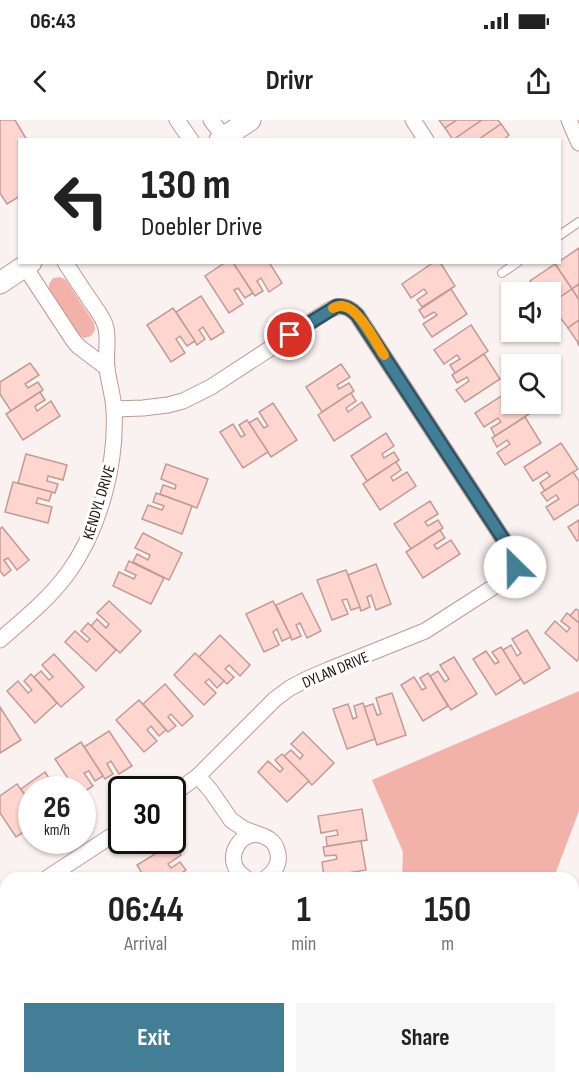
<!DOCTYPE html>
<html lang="en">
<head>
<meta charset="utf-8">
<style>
	:root { --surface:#fff; --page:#f6f6f6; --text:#222; --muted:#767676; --accent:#427f96 }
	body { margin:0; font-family:"Sofia Sans Condensed",sans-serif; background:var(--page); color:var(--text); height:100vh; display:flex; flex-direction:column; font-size:22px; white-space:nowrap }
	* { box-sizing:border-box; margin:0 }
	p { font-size:20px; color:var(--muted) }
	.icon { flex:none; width:33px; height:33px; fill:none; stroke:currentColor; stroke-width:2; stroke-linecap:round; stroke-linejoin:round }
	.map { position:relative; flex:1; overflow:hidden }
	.side { position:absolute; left:0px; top:752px; width:579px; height:212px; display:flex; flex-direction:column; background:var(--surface); border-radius:18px 18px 0 0; box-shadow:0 2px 4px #0004 }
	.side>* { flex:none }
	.hud { position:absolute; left:18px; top:18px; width:543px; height:126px; border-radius:0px; box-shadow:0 2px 4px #0004; background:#fff; color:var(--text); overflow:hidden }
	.tools { position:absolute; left:501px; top:162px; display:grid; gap:12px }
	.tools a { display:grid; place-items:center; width:60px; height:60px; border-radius:0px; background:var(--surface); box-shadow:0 2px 4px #0004; font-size:30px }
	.speed { position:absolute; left:18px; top:656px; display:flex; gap:12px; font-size:30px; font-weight:700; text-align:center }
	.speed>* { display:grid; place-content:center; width:78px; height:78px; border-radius:50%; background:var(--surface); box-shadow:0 2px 4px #0004; line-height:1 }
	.speed small { font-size:15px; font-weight:400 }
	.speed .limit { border:3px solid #111; border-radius:9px; background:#fff; color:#111 }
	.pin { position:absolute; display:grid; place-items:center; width:51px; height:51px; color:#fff; margin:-26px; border:3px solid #fff; border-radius:50%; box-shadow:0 2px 6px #0007 }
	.me { position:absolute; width:66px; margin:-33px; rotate:337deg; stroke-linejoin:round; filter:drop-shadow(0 0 4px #0008) }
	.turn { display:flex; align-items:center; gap:21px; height:126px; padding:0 24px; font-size:27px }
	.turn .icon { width:78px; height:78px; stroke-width:2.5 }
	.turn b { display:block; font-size:42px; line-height:51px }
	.eta { display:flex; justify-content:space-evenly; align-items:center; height:102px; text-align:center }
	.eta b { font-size:36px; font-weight:700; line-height:42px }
	.cta { display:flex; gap:12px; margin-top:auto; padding:12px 24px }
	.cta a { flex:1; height:69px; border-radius:0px; background:var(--accent); color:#fff; font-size:24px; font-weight:700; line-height:69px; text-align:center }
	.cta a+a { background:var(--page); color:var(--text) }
	.status { display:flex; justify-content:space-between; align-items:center; height:42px; padding:0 30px; background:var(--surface); direction:ltr }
	.status svg { height:16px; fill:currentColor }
	header { display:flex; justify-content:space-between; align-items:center; height:78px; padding:0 24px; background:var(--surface); font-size:27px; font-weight:700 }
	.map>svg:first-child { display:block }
</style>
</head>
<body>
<div class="status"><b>06:43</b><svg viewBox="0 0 49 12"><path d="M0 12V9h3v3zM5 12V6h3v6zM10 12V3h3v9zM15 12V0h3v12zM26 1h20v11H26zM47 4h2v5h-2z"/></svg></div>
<header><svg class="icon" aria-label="back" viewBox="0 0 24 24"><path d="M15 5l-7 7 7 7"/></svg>Drivr<svg class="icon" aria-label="share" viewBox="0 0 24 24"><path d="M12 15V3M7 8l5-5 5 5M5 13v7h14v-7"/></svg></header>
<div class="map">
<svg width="579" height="962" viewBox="0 0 579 962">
	<rect width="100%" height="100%" fill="#faf2f0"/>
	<g fill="#f2b2aa">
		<polygon points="60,157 66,160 94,203 95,210 91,216 84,218 77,214 49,171 49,164 53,158"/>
		<polygon points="579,571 579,691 554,757 402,757 403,732 372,660"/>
		<polygon points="41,957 429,957 425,962 41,962"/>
	</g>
	<g fill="#ffd5cf" stroke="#c39b96" stroke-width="1.5">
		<polygon points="0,0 15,0 27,20 20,20 20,76 7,84 0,73"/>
		<polygon points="439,0 457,0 445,8"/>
		<polygon points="457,0 482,0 453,20 445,8"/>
		<polygon points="482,0 498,0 501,4 478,20 453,20"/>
		<polygon points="501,4 509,15 503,20 478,20"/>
		<polygon points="579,128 579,164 572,169 555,144 560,142 560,141"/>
		<polygon points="226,142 233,142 253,173 245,178 238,168 234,170 243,184 229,193 205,156"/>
		<polygon points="236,142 269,142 282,163 269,172 261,158 257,161 263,171 255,176 234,144"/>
		<polygon points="434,142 440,142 455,166 422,187 417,180 427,173 424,169 411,178 402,164"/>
		<polygon points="555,144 572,169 553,182 550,179 550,172 536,172 533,169 535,167 530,161"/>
		<polygon points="579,164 579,180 572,169"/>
		<polygon points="451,169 467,194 432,217 423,204 437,195 434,192 424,198 419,190"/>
		<polygon points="572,169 579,180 579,200 568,208 550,184"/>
		<polygon points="201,176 224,212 211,220 203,207 199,210 205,219 197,225 176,192"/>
		<polygon points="173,188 195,221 187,226 180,216 176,219 185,233 171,242 147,205"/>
		<polygon points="579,200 579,226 578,224 579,224 568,208"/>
		<polygon points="471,205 488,231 455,253 450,245 460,239 457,235 444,244 434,230"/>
		<polygon points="484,234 500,259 465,282 456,270 469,261 467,257 457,263 452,255"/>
		<polygon points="30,243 39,255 25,264 28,268 38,262 43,270 11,291 0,274 0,262"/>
		<polygon points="341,244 350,257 337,265 339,269 349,263 354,271 322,292 306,267"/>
		<polygon points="512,269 512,284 522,284 529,294 495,316 491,308 501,302 498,298 484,307 475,293"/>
		<polygon points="40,272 45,280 35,286 37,291 51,281 60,296 23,320 6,294"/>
		<polygon points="351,273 356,281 346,288 348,292 362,282 371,297 334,321 318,295"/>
		<polygon points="273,283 297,320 271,337 249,303 257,298 264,308 268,306 259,292"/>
		<polygon points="525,297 541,323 505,345 497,333 510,324 507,320 497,327 492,318"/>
		<polygon points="247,300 268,332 243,348 220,312 233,304 241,317 245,315 239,305"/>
		<polygon points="386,313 394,326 382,334 384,338 394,332 399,340 367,361 351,336"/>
		<polygon points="561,323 578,349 545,371 540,363 550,356 547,352 533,361 524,347"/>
		<polygon points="26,334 67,345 63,360 48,356 47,361 58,364 55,373 18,363"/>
		<polygon points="396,342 401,350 391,357 393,361 407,352 416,366 380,390 363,364"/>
		<polygon points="166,344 208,359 197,388 160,374 163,365 175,369 176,365 161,359"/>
		<polygon points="573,352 579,361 579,384 554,400 546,387 559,379 556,375 547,381 541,373"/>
		<polygon points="13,362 52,372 49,381 38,378 36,383 52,387 48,403 5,392"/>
		<polygon points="156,373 192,386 182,414 142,399 148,385 162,390 164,386 153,382"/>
		<polygon points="430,381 438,394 425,402 428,406 438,400 443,408 411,429 394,404"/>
		<polygon points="579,400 579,420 577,421 568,407"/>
		<polygon points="2,407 29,440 17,450 8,438 4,440 11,450 4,456 0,451 0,409"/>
		<polygon points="440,410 445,418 434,425 437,429 451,420 460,434 423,458 406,432"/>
		<polygon points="143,413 182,433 169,460 133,442 137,434 148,440 150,435 135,428"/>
		<polygon points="129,441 164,458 151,484 113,466 119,452 134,459 136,455 125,450"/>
		<polygon points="376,444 391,484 376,490 371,475 367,477 370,487 361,491 348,455"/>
		<polygon points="346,450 360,487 351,490 347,479 342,480 348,494 332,500 317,460"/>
		<polygon points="302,473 321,511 307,518 300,503 296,505 301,516 292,520 276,485"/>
		<polygon points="109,481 141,511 120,533 91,506 97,499 106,508 109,504 97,493"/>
		<polygon points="273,481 291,517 282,521 277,509 273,512 279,525 264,532 246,494"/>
		<polygon points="576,489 579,491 579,503 570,496"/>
		<polygon points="567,493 579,503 579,538 577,541 545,513 555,501 567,512 570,508 561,501"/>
		<polygon points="88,503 116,530 96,551 65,522 75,511 87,522 90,519 81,511"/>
		<polygon points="527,510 550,548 524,564 503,530 511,525 517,536 521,533 512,519"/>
		<polygon points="220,515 250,545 240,556 229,545 225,549 234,557 227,564 199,537"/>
		<polygon points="501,527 521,559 496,575 473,539 486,531 495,544 499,542 492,532"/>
		<polygon points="195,533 224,561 217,568 209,559 205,562 216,573 204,585 174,555"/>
		<polygon points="54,534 84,567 61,587 34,557 41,551 49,560 53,557 42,545"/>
		<polygon points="454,537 477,574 451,590 430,556 438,551 445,562 449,559 440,545"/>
		<polygon points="428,553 448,586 423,601 401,565 414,557 422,570 426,568 420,558"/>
		<polygon points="31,554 57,583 35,603 7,571 18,561 28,573 32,570 24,561"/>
		<polygon points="165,564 193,596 182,606 171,594 168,597 176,606 168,612 143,584"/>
		<polygon points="392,573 406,615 377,625 364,587 373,584 377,595 381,594 376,578"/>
		<polygon points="139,580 166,610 159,616 151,606 147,610 157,621 144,632 116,600"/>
		<polygon points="363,583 375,619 347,629 333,589 348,584 353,599 357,597 354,586"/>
		<polygon points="0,587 21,620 0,633"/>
		<polygon points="109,611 132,646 119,654 111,641 107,644 113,654 105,659 84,627"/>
		<polygon points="303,612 334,643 312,665 284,636 291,630 300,639 303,635 291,624"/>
		<polygon points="81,622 103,656 95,661 89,651 84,653 93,666 82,673 82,669 75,669 55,639"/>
		<polygon points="282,634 309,661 287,682 258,652 268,641 280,652 283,649 275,640"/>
		<polygon points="45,652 56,669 32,669 32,685 21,669"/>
		<polygon points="17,664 32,685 32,702 25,693 21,695 30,708 16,717 0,693 0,676"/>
		<polygon points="362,689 367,720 327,726 326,717 338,715 337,710 321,713 318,696"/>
		<polygon points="361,721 366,750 324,757 322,742 337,739 336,735 325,736 323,727"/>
		<polygon points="173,723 181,735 168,744 171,748 180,742 186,750 174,758 145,758 137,745"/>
		<polygon points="577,808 579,810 579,860 573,856 573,814"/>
		<polygon points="6,855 6,885 0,887 0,856"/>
		<polygon points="6,885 6,916 0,917 0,887"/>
		<polygon points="0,940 6,940 6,957 22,957 22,962 0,962"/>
	</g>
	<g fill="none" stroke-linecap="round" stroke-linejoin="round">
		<defs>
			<g id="service">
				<polyline points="560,115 579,102"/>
				<polyline points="502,153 518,142"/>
			</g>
			<g id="minor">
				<polyline points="177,0 191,20"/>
				<polyline points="211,0 224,17"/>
				<polyline points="413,0 426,20"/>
				<polyline points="569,0 579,23"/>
				<polyline points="25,147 73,220 78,226 107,248"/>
				<path d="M114,289L143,288L168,285L183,281L211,267L329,190C341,184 348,186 357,195L511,431C516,443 516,450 506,459L425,511L328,550L307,559L290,568L275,579L198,656L172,675"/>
				<path d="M0,520C24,499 49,479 68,453C100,409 117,343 114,289C113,275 109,263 107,249C105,236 109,221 106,208C104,198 96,189 90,180C82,168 73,155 65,142"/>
				<polyline points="198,656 211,671 231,700 244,709 258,714"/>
				<polyline points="47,758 122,709"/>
				<path d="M246,758C217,741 244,701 269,719C274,722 277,728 278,734C280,744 274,752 266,758"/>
				<polyline points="0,788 6,784"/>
			</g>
			<g id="secondary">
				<polyline points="220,20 250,0"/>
				<polyline points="0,163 31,142"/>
			</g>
		</defs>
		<use href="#service" stroke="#c19994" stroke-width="10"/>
		<use href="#minor" stroke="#c19994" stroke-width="17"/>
		<use href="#secondary" stroke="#c19994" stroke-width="23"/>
		<use href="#service" stroke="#fff" stroke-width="8"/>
		<use href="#minor" stroke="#fff" stroke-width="15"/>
		<use href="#secondary" stroke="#fff" stroke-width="21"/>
	</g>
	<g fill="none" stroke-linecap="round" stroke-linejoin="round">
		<defs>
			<path id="route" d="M290,215L337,186C346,186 351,189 357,195L511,431L514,439L515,447"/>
		</defs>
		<use href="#route" stroke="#2b5362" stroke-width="15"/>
		<use href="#route" stroke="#427f96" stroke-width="10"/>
		<path stroke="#f59e0b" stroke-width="10" d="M333,188C337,187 340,185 343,186C359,188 375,222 384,235"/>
	</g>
	<g text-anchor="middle" stroke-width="6" stroke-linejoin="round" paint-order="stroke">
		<g font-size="16" fill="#211311" stroke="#fff">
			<text transform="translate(98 382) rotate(-73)" y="6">KENDYL DRIVE</text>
			<text transform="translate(335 549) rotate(-23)" y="6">DYLAN DRIVE</text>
		</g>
	</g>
</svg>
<div class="tools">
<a><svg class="icon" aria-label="sound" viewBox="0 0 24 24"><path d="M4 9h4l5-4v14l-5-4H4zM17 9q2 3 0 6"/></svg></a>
<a><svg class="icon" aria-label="search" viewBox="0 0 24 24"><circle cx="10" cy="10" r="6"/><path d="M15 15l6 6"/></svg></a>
</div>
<div class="speed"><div>26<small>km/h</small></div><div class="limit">30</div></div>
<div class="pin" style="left:290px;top:215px;background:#d93025"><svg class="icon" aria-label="arrive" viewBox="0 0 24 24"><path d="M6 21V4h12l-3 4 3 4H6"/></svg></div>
<svg class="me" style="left:515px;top:447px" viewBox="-20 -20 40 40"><circle r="19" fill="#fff"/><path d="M0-13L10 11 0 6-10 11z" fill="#427f96"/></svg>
<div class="hud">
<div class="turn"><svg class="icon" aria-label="left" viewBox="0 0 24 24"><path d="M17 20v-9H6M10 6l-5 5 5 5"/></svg><div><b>130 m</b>Doebler Drive</div></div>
</div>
<section class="side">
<div class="eta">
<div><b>06:44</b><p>Arrival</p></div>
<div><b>1</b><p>min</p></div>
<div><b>150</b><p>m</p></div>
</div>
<div class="cta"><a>Exit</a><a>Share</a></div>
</section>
</div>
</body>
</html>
